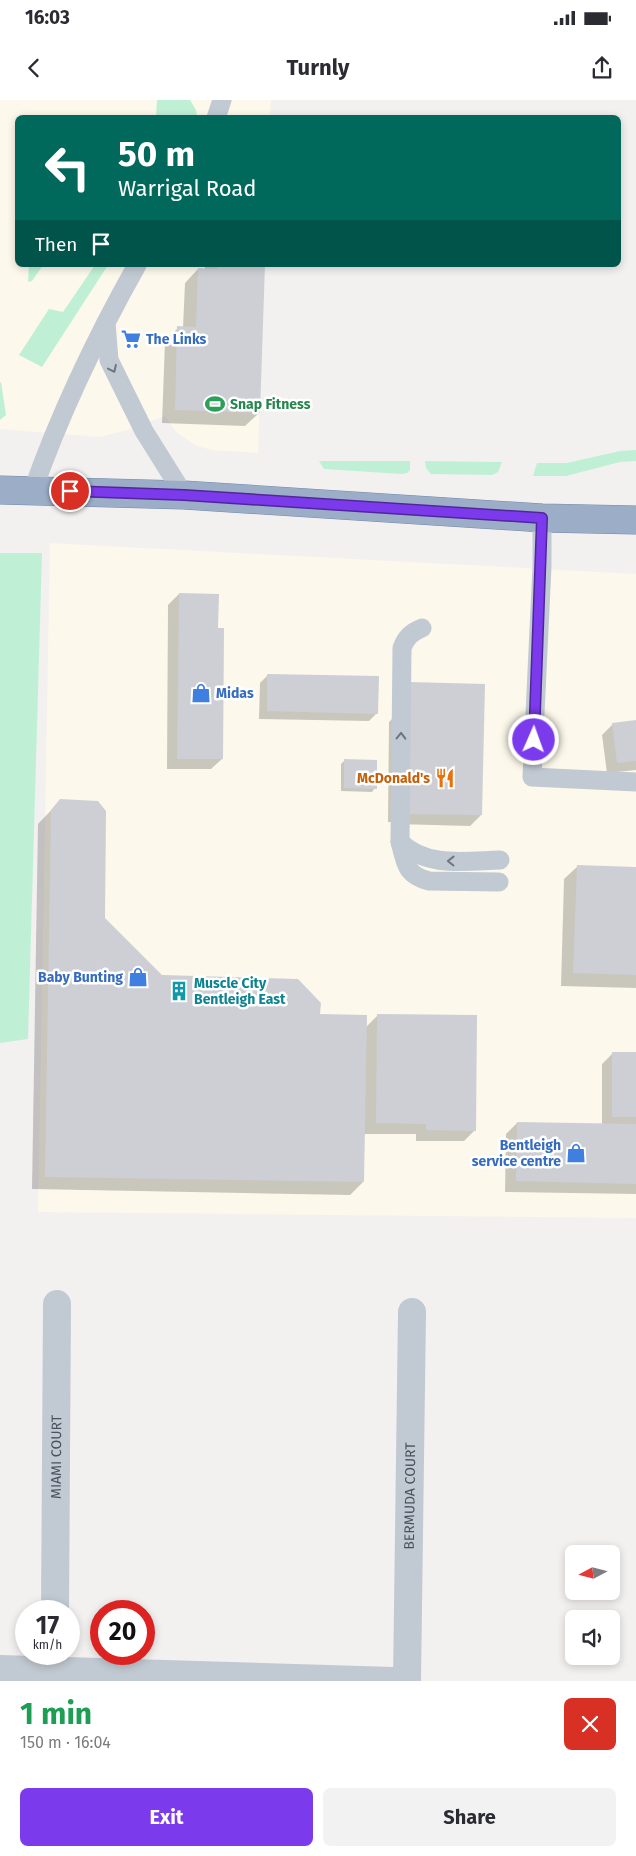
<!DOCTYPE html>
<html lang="en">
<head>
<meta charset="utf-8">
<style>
	:root { --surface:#fff; --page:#f2f2f3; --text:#2b2b33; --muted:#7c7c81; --accent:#7c3aed }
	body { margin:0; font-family:"Fira Sans",sans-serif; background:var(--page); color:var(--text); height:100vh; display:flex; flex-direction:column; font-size:19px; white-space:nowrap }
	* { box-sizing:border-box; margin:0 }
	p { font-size:16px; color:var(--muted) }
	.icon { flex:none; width:28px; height:28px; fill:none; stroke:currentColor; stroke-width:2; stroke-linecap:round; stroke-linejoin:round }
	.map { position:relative; height:1581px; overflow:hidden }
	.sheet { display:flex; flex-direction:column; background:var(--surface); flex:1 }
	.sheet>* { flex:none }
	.guide { position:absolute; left:15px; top:15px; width:606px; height:152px; border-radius:8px; box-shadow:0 2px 8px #0003; background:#00695c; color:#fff; overflow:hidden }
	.needle { width:32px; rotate:263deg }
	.controls { position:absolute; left:565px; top:1445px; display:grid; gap:10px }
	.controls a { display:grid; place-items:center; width:55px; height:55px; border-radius:8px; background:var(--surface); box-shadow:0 2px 8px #0003; font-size:25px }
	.speed { position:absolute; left:15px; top:1500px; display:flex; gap:10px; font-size:25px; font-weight:700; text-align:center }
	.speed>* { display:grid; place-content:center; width:65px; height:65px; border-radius:50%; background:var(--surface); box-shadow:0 2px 8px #0003; line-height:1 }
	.speed small { font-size:12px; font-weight:400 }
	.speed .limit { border:8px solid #d22; background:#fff; color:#111 }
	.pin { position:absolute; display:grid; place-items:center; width:42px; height:42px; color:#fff; margin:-21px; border:2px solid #fff; border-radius:50%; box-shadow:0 1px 5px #0007 }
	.me { position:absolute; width:55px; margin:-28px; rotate:2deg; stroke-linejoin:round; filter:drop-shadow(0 0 4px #0008) }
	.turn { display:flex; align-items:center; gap:18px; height:105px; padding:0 20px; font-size:22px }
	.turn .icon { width:65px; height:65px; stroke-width:2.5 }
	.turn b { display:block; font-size:35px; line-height:42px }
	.then { display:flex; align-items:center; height:48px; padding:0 20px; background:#0003; gap:10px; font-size:19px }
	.round { display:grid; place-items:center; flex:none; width:52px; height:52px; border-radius:8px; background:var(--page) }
	.summary { display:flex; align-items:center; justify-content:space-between; height:85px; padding:0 20px }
	h1 { font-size:30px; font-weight:700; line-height:38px; color:#1e9e55 }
	.button { display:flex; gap:10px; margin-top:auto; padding:10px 20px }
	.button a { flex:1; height:58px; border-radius:8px; background:var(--accent); color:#fff; font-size:20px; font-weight:700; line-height:58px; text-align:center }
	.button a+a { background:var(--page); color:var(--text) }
	.status { display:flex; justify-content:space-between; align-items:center; height:35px; padding:0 25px; background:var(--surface); direction:ltr }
	.status svg { height:14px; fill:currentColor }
	header { display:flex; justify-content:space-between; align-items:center; height:65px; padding:0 20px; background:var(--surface); font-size:22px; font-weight:700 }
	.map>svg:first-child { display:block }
</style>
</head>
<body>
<div class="status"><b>16:03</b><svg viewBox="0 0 49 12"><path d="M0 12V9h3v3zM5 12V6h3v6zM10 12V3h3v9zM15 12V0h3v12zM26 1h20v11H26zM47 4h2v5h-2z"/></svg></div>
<header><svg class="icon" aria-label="back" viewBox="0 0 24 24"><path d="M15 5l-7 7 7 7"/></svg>Turnly<svg class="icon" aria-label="share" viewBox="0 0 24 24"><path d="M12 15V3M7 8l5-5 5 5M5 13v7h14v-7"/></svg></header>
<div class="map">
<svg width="636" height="1581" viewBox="0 0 636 1581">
	<rect width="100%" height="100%" fill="#f3f0f0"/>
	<g fill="#fcf8eb">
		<polygon points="0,0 271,0 270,17 18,18 18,165 265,165 258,353 212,350 197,346 177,333 165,316 127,330 100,337 0,329"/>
		<polygon points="50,443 636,474 636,1118 38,1112"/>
	</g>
	<g fill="#bff0d6">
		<polygon points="157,0 190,0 196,10 197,17 156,17"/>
		<polygon points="29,165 43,165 32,181 28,182"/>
		<polygon points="95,165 108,165 42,267 19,255 49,209 63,212"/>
		<polygon points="1,282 6,315 0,320 0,283"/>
		<polygon points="636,350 636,361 620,362 566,376 533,376 537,363 567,363 620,351"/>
		<polygon points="319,361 410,361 410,370 407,373 401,374 324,369"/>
		<polygon points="425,361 502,362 498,372 492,375 431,374 426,368"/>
		<polygon points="0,453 42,453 28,939 0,943"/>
	</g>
	<g fill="#0003">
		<polygon points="205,165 264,165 259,313 245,326 162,323 165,241 178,228 183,228 185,183 198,169 205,170"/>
		<polygon points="179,494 217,529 222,659 211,669 167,669 168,505"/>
		<polygon points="268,575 377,613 369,621 259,619 260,583"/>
		<polygon points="393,618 481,715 470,726 396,724 396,722 388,722 389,622"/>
		<polygon points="636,621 636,670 607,673 602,635 613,624"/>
		<polygon points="345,660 375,688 372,692 341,691 341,664"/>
		<polygon points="60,701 104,818 161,877 366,927 378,915 475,1030 464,1041 416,1041 416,1034 364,1034 363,1082 350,1095 32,1089 38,724"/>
		<polygon points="578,766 636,768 636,888 561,886 564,779"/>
		<polygon points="613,953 636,953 636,1094 505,1092 506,1034 517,1023 602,1025 602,964"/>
	</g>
	<g fill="#cdcfd5">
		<polygon points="218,165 265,165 260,313 175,310 177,226 196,227 198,168 217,169"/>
		<polygon points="179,493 219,494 218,528 224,528 223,659 177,659"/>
		<polygon points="267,574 379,576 378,614 267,611"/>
		<polygon points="409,582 485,584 482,715 406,714 406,719 391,719 393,617"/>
		<polygon points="636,620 636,661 617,663 612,623"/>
		<polygon points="344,659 377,660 377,689 344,688"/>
		<polygon points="60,699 98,701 106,711 105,818 162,875 298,879 321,903 320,914 367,915 364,1082 45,1077 51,710"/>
		<polygon points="577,765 636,767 636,875 573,873"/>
		<polygon points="377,914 477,915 476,1031 426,1030 426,1024 376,1023"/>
		<rect x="612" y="952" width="24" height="65"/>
		<polygon points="517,1022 636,1024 636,1084 516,1081"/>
	</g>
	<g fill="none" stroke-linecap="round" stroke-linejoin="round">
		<defs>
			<polyline id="trunk" points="0,390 184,395 542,418 636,420"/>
		</defs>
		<use href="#trunk" stroke="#738aab" stroke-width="29"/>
		<g stroke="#c1c9d2" stroke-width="19">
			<polyline points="216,18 222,0"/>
			<polyline points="106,223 109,260 144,331 184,395"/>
			<path d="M33,390C61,311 96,238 137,165"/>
			<polyline points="542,418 542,466 532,677 636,682"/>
			<path d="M422,528C412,532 406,537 402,548L400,742C427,768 465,761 500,760"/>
			<path d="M400,742C406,763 405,775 429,781L499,782"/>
		</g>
		<g stroke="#c1c9d2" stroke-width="28">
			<path id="s1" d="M55,1511L57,1204"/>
			<polyline points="0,1569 393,1581"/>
			<path id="s2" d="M407,1581L412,1212"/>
		</g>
		<use href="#trunk" stroke="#9caec7" stroke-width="28"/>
	</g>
	<defs><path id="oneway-chevron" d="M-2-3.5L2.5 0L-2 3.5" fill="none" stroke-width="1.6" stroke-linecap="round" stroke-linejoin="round" transform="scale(1.25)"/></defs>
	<g stroke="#6c7681">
		<use href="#oneway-chevron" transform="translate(113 269) rotate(65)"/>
		<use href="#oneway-chevron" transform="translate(401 636) rotate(-89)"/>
		<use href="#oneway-chevron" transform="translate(451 761) rotate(-179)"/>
	</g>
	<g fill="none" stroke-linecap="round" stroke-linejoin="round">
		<defs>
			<polyline id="route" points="70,391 184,395 542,418 534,640"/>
		</defs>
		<use href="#route" stroke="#51269a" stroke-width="12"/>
		<use href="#route" stroke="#7c3aed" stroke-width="9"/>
	</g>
	<defs>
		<symbol id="supermarket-bare" viewBox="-9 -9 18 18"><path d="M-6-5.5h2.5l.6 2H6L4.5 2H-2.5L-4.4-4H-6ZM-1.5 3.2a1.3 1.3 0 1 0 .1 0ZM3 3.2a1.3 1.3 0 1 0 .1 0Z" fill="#3f7fe0" stroke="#fff" stroke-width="2.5" paint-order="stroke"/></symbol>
		<symbol id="stadium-bare" viewBox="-9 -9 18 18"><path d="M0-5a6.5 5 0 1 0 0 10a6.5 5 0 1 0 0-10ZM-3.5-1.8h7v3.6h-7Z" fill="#2e9e5b" stroke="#fff" stroke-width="2.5" paint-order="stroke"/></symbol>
		<symbol id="shop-bare" viewBox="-9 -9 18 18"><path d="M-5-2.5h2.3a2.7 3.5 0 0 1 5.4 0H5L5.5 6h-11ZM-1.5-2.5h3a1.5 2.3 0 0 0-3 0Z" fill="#3f7fe0" stroke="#fff" stroke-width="2.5" paint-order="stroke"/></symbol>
		<symbol id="restaurant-bare" viewBox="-9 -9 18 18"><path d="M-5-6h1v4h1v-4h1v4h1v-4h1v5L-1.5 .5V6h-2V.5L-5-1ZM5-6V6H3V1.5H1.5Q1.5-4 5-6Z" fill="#e8710a" stroke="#fff" stroke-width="2.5" paint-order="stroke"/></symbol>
		<symbol id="building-bare" viewBox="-9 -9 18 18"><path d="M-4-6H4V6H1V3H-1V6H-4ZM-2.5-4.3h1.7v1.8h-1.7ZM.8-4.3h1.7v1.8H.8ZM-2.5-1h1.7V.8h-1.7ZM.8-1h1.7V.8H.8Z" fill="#0f9aa8" stroke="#fff" stroke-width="2.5" paint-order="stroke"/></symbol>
	</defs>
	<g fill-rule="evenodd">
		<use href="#supermarket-bare" x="117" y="225" width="28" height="28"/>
		<use href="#stadium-bare" x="201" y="290" width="28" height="28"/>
		<use href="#shop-bare" x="187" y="579" width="28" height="28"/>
		<use href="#restaurant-bare" x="431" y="664" width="28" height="28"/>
		<use href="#shop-bare" x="124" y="863" width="28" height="28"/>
		<use href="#building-bare" x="165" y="877" width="28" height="28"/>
		<use href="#shop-bare" x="562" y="1039" width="28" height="28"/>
	</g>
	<g text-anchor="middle" stroke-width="5" stroke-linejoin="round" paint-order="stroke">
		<g font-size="14" font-weight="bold" fill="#366cbe" stroke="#fff" text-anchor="start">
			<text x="146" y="244">The Links</text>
			<text x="216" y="598">Midas</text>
			<text x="123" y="882" text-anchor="end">Baby Bunting</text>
			<text x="561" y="1050" text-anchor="end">Bentleigh<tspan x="561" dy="16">service centre</tspan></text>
		</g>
		<g font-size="14" font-weight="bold" fill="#27864d" stroke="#fff" text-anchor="start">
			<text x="230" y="309">Snap Fitness</text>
		</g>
		<g font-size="14" font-weight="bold" fill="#c56008" stroke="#fff" text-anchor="end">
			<text x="430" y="683">McDonald's</text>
		</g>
		<g font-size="14" font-weight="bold" fill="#0d838f" stroke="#fff" text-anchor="start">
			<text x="194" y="888">Muscle City<tspan x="194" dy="16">Bentleigh East</tspan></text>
		</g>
		<g font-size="14" fill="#48525e" stroke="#fff">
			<text dy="5" stroke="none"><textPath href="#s1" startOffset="154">MIAMI COURT</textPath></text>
			<text dy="5" stroke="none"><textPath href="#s2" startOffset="185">BERMUDA COURT</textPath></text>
		</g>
	</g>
</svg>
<div class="controls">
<a><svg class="needle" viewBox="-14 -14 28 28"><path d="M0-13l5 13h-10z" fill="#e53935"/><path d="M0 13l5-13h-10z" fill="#7c7c81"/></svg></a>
<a><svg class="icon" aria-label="sound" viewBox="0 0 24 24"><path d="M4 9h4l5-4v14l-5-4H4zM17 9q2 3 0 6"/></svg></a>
</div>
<div class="speed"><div>17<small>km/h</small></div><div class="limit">20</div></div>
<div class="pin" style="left:70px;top:391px;background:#d93025"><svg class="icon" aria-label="arrive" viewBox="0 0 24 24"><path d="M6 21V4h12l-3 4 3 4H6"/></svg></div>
<svg class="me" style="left:534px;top:640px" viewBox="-20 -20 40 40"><circle r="17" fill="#7c3aed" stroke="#fff" stroke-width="3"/><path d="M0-11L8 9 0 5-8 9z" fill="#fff"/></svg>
<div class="guide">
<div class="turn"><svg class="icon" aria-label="left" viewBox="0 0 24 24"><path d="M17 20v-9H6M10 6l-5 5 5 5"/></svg><div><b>50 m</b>Warrigal Road</div></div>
<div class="then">Then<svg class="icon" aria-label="arrive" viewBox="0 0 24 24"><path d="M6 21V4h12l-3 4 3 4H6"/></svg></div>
</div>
</div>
<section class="sheet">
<div class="summary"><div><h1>1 min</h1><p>150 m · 16:04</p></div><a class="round" style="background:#d93025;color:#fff"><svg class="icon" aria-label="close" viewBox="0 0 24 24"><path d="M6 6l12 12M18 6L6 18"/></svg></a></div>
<div class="button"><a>Exit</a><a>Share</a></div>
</section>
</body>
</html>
